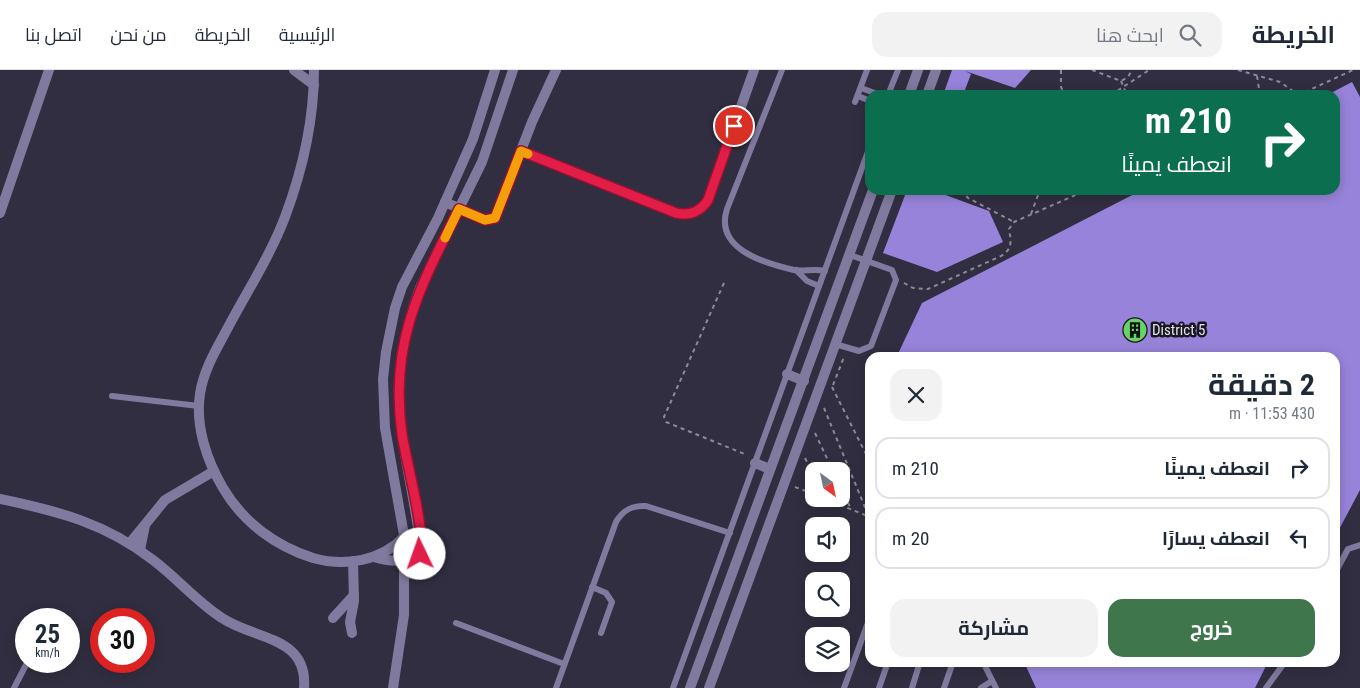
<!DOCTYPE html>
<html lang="ar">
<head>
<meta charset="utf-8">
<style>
	:root { --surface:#fff; --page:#f2f2f3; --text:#1f2937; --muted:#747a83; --line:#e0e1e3; --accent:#3f764c }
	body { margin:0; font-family:"Roboto Condensed",Cairo,sans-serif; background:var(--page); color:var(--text); direction:rtl; height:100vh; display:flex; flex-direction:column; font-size:19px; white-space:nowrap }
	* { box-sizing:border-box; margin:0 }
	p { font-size:16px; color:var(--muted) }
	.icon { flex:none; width:28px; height:28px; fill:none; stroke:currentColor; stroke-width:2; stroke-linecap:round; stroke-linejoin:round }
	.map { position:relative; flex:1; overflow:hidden; direction:ltr }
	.side { position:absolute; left:865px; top:282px; width:475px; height:315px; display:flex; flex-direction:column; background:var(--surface); border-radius:15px; box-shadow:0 2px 12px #0003; direction:rtl }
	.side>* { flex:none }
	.banner { position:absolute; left:865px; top:20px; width:475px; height:105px; border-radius:15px; box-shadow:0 2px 12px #0003; direction:rtl; background:#0b6e4f; color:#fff; overflow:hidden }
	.needle { width:32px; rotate:147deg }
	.fabs { position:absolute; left:805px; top:392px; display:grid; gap:10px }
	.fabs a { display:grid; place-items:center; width:45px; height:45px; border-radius:10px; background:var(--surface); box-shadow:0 2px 12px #0003; font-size:25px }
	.speed { position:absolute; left:15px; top:538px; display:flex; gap:10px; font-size:25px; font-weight:700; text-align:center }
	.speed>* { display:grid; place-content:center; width:65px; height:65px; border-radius:50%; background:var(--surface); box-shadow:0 2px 12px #0003; line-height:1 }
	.speed small { font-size:12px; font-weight:400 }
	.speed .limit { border:8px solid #d22; background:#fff; color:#111 }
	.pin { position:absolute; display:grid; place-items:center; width:42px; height:42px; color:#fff; margin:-21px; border:2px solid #fff; border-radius:50%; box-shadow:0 1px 5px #0007 }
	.me { position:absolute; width:55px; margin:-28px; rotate:357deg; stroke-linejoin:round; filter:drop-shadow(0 0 4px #0008) }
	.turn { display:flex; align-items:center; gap:18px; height:105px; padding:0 25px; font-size:22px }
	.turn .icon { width:65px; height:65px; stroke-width:2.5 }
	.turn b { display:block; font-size:35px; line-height:42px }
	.round { display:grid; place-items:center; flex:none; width:52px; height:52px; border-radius:15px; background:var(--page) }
	.summary { display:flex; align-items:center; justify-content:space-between; height:85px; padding:0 25px }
	h1 { font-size:30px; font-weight:700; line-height:38px }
	.primary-button { display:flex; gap:10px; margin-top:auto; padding:10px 25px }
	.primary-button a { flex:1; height:58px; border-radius:15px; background:var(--accent); color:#fff; font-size:20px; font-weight:700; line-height:58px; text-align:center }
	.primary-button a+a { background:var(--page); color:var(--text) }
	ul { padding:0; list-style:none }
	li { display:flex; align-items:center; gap:15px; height:62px; margin:0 10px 8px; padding:0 15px; border:2px solid var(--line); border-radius:15px }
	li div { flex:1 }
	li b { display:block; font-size:19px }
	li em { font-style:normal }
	header { display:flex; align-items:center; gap:30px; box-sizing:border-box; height:70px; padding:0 25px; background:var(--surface); border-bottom:1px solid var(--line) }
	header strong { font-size:24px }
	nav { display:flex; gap:28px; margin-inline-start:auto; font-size:18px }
	.search { width:350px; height:45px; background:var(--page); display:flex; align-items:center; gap:12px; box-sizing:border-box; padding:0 18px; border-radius:15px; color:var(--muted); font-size:19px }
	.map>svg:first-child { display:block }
</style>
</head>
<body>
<header>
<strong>الخريطة</strong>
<div class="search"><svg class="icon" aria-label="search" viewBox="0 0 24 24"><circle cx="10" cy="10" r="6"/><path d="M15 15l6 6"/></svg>ابحث هنا</div>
<nav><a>الرئيسية</a><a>الخريطة</a><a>من نحن</a><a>اتصل بنا</a></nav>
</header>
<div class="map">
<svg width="1360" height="618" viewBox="0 0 1360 618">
	<rect width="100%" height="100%" fill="#312e41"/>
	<g fill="#9783d9">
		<polygon points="952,0 1031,0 1015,18 965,1 971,4 963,25 943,25"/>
		<polygon points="1352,12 1360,27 1360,420 1335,467 1335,288 896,288 922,233 1142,120 1335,120 1335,25 1327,25"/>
		<polygon points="907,120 932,120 989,141 1003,172 937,202 883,183"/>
		<polygon points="1024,592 1268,592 1255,618 1036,618"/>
	</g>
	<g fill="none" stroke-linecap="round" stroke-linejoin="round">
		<g stroke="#8c8a9a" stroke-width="2" stroke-dasharray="4 4" stroke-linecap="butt">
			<polyline points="1061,0 1061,17 1065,25"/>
			<polyline points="1092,0 1121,11 1128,7 1132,0"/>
			<polyline points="1238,0 1280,12 1293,21 1303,23 1353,0"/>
			<polyline points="1257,6 1260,25"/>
			<polyline points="1121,11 1127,25"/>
			<polyline points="1111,25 1149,0"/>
			<polyline points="961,120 968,128 1014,152"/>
			<polyline points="1031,144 1040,120"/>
			<polyline points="724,213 664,347 666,352 747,385"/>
			<path d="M904,213L913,218L928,219L1001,186C1013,179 1011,171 1009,159L1014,152L1087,120"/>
			<polyline points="833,315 844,287"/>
			<polyline points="832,317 870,392"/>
			<polyline points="824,338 869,447"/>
			<polyline points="815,363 833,401"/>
			<polyline points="805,388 814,406"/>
			<polyline points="795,417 814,424"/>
			<polyline points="841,418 851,439"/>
			<polyline points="825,429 870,447"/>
		</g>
		<g stroke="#817a9f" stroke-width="6">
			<path d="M782,0L727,139C714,179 764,193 794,200C804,202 814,198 825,201"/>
			<polyline points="861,18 880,25"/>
			<polyline points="888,25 898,0"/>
			<polyline points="858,26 870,31"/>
			<polyline points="855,32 867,0"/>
			<polyline points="796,200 807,211 819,216"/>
			<polyline points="835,274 859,281 871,276 896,210 892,200 850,185"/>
			<polyline points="112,326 199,336"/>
			<polyline points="1335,503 1348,479 1360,475"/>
			<polyline points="592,517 606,523 612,532 601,563"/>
			<polyline points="456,553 564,594"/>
			<polyline points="983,592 996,618"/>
			<polyline points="14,618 28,591"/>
			<path d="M556,618L616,452C623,440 632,435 646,436L730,463"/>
			<polyline points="673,618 870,76"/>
			<polyline points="844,618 870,547"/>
			<polyline points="879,618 888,592"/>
			<polyline points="912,618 920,592"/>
			<polyline points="944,618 953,592"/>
			<polyline points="981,618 992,611"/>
			<polyline points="1266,618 1285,592"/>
		</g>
		<g stroke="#817a9f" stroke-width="10">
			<polyline points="294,0 314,15"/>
			<path d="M314,0C314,51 303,99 285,147C269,189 244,226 224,265C214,283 203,303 200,324C195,356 207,391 223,418C243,452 275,476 313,488C345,497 381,491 404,467"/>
			<polyline points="909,25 918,0"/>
			<polyline points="927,25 936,0"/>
			<path d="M521,81L677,143C690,146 700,142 708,130L754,0"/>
			<polyline points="445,132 485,150 495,148 532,52 556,0"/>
			<polyline points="0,143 49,0"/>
			<polyline points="787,304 804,311"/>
			<polyline points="755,393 770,399"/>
			<path d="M0,429C58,441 105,453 153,490C177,508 197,532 222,548C255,570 308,566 304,618"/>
			<polyline points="130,473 165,430 214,401"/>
			<polyline points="140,480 145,455"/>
			<path d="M374,487C390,492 402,492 418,487L421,481C416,430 401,381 399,330C397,292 407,253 420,218L482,92L513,0"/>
			<polyline points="414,488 408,485 407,482 385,358 383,309 386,282 395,238 402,217 438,148 473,69 495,0"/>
			<polyline points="333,548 354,525"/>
			<polyline points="352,563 350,552 354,531 353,491"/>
			<polyline points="393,618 404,545 404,491"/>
			<polyline points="690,618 873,120"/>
			<polyline points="709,618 892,120"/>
		</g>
	</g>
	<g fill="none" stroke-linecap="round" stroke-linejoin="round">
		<defs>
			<path id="route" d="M420,484C426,462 406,391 402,364C389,273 420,217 459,139L485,150L495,148L521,81L676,143C690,146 700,142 708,130L734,56"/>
		</defs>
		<use href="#route" stroke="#92132f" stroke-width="12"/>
		<use href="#route" stroke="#e11d48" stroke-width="9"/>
		<polyline stroke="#f59e0b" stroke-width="9" points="445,168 459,139 485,150 495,148 521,81 528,84"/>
	</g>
	<defs>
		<symbol id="building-disc" viewBox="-11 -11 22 22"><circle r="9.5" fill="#67d466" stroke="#191720"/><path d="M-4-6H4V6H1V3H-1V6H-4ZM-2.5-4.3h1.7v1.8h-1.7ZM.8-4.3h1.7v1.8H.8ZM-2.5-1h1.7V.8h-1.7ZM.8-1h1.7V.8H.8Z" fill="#111"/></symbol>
	</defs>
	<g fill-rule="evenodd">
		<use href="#building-disc" x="1121" y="246" width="28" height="28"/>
	</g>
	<g text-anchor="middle" stroke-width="5" stroke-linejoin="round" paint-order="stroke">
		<g font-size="15" fill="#e2e0ed" stroke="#191720" text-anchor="start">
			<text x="1152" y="265">District 5</text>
		</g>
	</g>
</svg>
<div class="fabs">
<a><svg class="needle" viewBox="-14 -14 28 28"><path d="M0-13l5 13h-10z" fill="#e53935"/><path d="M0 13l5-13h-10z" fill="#747a83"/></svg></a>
<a><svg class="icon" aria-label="sound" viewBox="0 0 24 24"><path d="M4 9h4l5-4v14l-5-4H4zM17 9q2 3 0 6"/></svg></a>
<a><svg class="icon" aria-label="search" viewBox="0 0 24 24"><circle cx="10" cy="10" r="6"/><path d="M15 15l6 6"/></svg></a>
<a><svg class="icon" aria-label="layers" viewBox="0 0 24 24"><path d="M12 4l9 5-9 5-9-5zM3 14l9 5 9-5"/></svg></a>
</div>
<div class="speed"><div>25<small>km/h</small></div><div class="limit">30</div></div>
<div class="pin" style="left:734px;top:56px;background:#d93025"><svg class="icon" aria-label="arrive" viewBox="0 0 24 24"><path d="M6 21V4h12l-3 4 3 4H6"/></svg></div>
<svg class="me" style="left:420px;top:484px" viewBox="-20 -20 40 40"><circle r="19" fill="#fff"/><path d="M0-13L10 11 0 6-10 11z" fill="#e11d48"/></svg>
<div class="banner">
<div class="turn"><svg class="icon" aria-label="right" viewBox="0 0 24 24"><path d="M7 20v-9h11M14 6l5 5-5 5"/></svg><div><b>210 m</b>انعطف يمينًا</div></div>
</div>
<section class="side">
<div class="summary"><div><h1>2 دقيقة</h1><p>430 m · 11:53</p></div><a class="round"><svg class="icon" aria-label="close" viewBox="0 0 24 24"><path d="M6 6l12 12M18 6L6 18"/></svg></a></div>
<ul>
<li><svg class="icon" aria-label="right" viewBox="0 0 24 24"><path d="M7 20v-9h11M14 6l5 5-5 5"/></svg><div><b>انعطف يمينًا</b></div><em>210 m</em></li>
<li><svg class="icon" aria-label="left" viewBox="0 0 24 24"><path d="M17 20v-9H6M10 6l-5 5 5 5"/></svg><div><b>انعطف يسارًا</b></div><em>20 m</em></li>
</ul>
<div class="primary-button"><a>خروج</a><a>مشاركة</a></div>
</section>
</div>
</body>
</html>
